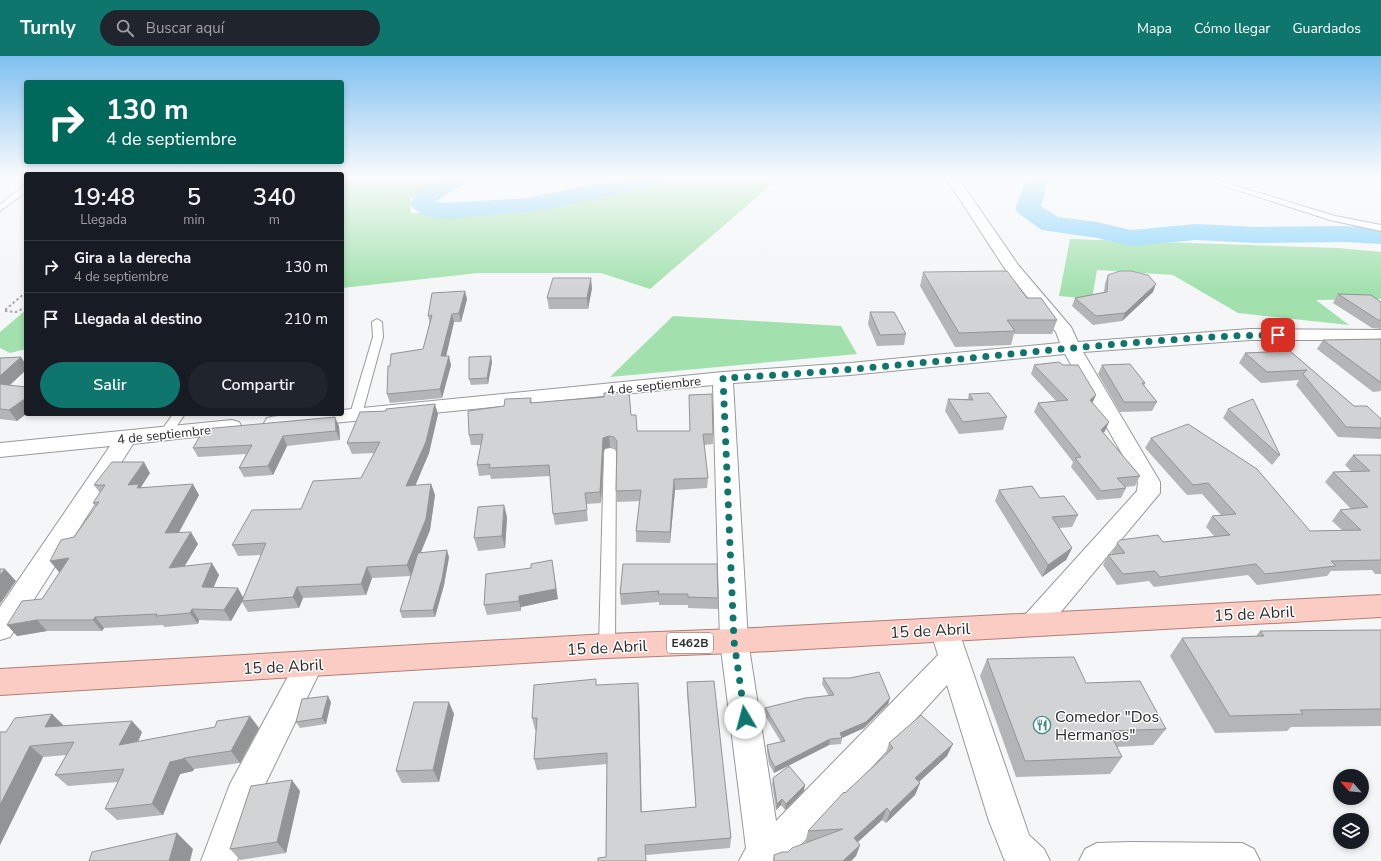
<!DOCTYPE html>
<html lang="es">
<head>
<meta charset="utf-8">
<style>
	:root { --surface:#171b24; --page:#20242c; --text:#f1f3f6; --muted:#9ea1a6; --line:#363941; --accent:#0f766e }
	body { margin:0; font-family:"Nunito Sans",sans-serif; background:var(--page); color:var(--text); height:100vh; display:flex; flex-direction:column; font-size:15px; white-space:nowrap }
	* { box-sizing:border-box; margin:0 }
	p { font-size:13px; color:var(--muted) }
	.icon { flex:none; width:22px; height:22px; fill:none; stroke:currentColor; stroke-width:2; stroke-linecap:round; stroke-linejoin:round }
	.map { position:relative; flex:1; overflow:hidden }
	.details { position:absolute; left:24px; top:116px; width:320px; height:244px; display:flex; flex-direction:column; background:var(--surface); border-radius:4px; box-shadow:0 2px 6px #0003 }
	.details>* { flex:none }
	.hud { position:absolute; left:24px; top:24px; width:320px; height:84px; border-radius:4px; box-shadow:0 2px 6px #0003; background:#00695c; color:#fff; overflow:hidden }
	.needle { width:26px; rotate:297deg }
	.buttons { position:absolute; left:1333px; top:713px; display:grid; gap:8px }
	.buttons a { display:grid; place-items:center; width:36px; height:36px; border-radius:50%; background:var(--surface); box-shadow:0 2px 6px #0003; font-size:20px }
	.pin { position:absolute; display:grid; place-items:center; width:34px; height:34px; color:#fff; margin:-17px; border-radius:8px; box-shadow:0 2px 6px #0006 }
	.me { position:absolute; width:44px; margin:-22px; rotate:352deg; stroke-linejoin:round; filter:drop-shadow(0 0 3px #0008) }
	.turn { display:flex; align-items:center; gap:14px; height:84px; padding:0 16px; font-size:18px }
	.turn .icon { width:52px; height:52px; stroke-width:2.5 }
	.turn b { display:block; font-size:28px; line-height:34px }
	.eta { display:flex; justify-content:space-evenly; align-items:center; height:68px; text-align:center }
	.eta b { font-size:24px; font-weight:600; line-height:28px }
	.cta { display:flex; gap:8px; margin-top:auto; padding:8px 16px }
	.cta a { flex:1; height:46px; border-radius:24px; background:var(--accent); color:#fff; font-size:16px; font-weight:600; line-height:46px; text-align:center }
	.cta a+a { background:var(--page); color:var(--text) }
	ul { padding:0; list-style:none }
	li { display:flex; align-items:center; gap:12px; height:52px; padding:0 16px; border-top:1px solid var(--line) }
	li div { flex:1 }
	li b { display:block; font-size:15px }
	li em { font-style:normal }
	header { display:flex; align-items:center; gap:24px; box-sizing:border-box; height:56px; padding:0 20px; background:var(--accent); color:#fff }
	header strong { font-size:19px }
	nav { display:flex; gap:22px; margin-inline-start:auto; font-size:14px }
	.search { width:280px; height:36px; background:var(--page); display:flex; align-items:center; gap:10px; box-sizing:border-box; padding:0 14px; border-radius:22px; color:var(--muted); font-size:15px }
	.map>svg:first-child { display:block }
</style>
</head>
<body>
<header>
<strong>Turnly</strong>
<div class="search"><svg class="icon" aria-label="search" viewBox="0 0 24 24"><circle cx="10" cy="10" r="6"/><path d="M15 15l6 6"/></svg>Buscar aquí</div>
<nav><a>Mapa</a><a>Cómo llegar</a><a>Guardados</a></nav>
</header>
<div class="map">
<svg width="1381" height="805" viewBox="0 0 1381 805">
	<rect width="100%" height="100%" fill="#f4f6f8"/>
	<g fill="#a2e1ae">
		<polygon points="342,122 443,122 410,143 411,157 476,158 549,151 689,122 779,122 650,233 601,217 478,217 342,232"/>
		<polygon points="1070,183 1338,192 1381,196 1381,243 1316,244 1349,269 1238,257 1173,219 1097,214 1092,243 1059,240"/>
		<polygon points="26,254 26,293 10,297 0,292 0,276"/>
		<polygon points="673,260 841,270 857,298 610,321"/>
	</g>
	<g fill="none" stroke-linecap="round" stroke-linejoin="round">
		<g fill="#83d2fb" fill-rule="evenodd">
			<path d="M442,122H471L467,127L436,145L445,147L527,142L625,122H671L667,127L659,129C615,137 572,150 527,156C514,158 501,157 488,159C466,161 425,170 410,148L417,135Z"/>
			<polygon points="1027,122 1049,122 1041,150 1058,161 1097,166 1131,174 1196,168 1257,171 1346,170 1381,172 1381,188 1346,186 1257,187 1196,184 1131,190 1097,182 1042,174 1019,158 1015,153"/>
		</g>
		<defs>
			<g id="service">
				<polygon points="1200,122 1210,122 1335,160 1381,169 1381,175 1330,164"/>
				<polygon points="23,130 26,130 26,136 0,155 0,149"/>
				<polygon points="377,263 382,266 383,281 362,358 360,361 352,361 350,358 373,281 372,266"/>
				<polygon points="173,358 185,358 169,381 161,381 159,378"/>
				<polygon points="610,392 615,393 616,396 615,590 613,595 607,597 601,595 599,590 604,396 605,393"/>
			</g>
			<g id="minor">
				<path d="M946,122H958L1019,210L1071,271L1078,286L1250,273L1381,274V284H1250L1083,296L1160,426V437L1044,576L1034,579L1024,576L1020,568L1024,560L1137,435L1138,426L1065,298L850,319L733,327L748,585L776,765L938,599L930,573L934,565L944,562L954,565L958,573L1029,779L1044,793L1050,805H1006L1004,803L989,765L947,629L786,805H739L746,792L720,585L713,329L274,373L267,372L264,367L267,362C291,356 317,358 342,358V354L723,316L850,307L1060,287L1056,276L1007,216Z"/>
				<polygon points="232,364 239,366 242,371 239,376 133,388 10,581 0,584 0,551 110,390 0,401 0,387"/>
				<polygon points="309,597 319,600 323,609 257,745 237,805 201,805 230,728 299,600"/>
				<polygon points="1131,786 1242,787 1254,793 1260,805 1079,805 1085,793 1097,787"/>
			</g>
			<polygon id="primary" points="1381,539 1381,561 734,597 607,602 0,639 0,613 607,578 734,573"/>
		</defs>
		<use href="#service" stroke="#97999b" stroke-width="2"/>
		<use href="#minor" stroke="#97999b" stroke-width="2"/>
		<use href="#primary" stroke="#b07e76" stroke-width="2"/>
		<polyline stroke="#a8a9ab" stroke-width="2" stroke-dasharray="2.5 2.5" stroke-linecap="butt" points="26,236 4,255 16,256 26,251"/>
		<use href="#service" fill="#fff" fill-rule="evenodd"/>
		<use href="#minor" fill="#fff" fill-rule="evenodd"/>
		<use href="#primary" fill="#faccc4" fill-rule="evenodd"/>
	</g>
	<g fill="#b4b5b7">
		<polygon points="923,216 1027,242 1057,264 1052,278 1014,278 1011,289 955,291 920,230"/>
		<polygon points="1108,219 1153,236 1122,265 1093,269 1072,250 1075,242 1104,236 1105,227"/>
		<polygon points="592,232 588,253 549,253 547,242"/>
		<polygon points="1338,238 1381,246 1381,273 1372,272 1333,247"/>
		<polygon points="467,243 461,266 454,266 446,300 451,309 442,342 390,347 387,338 390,310 423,293 430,268 428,260"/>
		<polygon points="870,256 906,278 904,289 877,290 868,268"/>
		<polygon points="1381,283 1381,335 1373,336 1317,293 1323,284"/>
		<polygon points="1290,295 1354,350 1381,363 1381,383 1338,381 1296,329 1299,324 1261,327 1239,307 1245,297"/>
		<polygon points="21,301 26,309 26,314 10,329 26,358 17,365 0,363 0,302"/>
		<polygon points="492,306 488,328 471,329 469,323"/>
		<polygon points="1034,309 1096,339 1092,347 1105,375 1103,377 1140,420 1135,430 1124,431 1126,432 1121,442 1097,444 1071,411 1073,406 1034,356 1038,347 1056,345 1031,318"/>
		<polygon points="1102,309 1145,327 1144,330 1157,346 1152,355 1120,356 1098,318"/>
		<polygon points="969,338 1007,361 1003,374 959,378 945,355 948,343 968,343"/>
		<polygon points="531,342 532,347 631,359 637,375 713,378 713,388 704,389 708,422 707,432 675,434 670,487 636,486 636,475 640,445 617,446 616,435 617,394 615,392 610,391 604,393 601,447 586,448 588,465 555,469 553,458 550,420 491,423 490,419 479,420 477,409 481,389 471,389 469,379 504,350"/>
		<polygon points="1228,353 1280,399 1273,408 1272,409 1223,362"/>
		<polygon points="438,358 429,397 415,430 431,428 435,439 430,474 421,496 449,501 444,529 435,561 402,562 400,555 411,520 372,522 366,539 303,542 299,552 248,556 242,546 231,565 199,564 198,568 164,571 163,569 104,572 102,575 47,575 17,580 60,516 59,516 50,505 74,481 96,451 93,447 100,437 94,429 150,417 141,431 142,432 199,439 179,477 198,488 184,510 219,519 213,531 243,541 261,499 238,500 232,489 361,422 374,397 352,398 347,387"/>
		<polygon points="339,370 340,384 287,390 273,419 244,421 239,412 246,398 198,401 193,392"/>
		<polygon points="1151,382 1310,475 1342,474 1332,465 1340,454 1351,453 1325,426 1333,416 1351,415 1345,409 1353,399 1381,399 1381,518 1375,518 1372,514 1331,515 1327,520 1257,529 1248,519 1154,531 1149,525 1117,529 1103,509 1108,499 1112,498 1112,497 1117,487 1163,486 1214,480 1206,471 1212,460 1221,459 1202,438 1187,439 1145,392"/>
		<polygon points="999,434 1040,442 1078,459 1072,471 1059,472 1072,492 1066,504 1042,521 995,445"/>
		<polygon points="507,461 505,492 478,495 474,482"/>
		<polygon points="623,508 718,542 718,553 688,552 688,549 659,549 659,546 621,549 620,538"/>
		<polygon points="486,518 558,543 521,551 521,555 487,559 484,549"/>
		<polygon points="1381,574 1381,670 1291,671 1287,675 1215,677 1170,600 1182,582 1256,580 1260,575"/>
		<polygon points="987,603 1086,627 1166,673 1153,689 1117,691 1122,701 1110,718 1016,721 980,620"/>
		<polygon points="823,622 890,642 888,648 864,672 842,682 841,688 829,689 774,717 769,708 767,695 767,689 781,686 764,658 765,652 829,640 822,628"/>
		<polygon points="687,626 731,782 730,792 646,799 606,801 607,708 537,714 534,703 536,674 535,674 532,662 597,629 639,639 641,756 696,752 687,638"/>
		<polygon points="331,646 326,668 300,672 296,666"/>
		<polygon points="52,658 64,670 142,676 138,686 259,672 240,707 194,713 193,715 180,718 163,759 117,764 105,753 118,726 68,730 55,719 66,699 43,701 0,789 0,676 6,676"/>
		<polygon points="454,658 439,726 402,727 396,715"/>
		<polygon points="889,687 947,700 919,726 920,727 915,739 886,767 882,764 857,787 860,789 856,800 851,805 773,805 774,799 788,796 809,786 805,786 808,775 885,700"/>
		<polygon points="773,722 804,735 785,754 781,749 776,754 772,728"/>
		<polygon points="300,735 286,797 240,804 230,793"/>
	</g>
	<g fill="#929495">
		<polygon points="591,222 592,232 588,253 587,242"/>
		<polygon points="1156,228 1153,236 1122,265 1125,257"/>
		<polygon points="465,235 467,243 461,266 459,257"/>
		<polygon points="452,258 454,266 444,309 441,300"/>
		<polygon points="449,300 451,309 442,342 440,333"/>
		<polygon points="491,300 492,306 488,328 487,322"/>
		<polygon points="21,301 26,309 26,314 0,338 0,320"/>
		<polygon points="1096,339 1092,348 1090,344"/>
		<polygon points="26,342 26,358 17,365 9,354"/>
		<polygon points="435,348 438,358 429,397 410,442 406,430"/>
		<polygon points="335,361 339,370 340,384 336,375"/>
		<polygon points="1109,366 1105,375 1096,383 1101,374"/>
		<polygon points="283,380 287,390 273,419 268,410"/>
		<polygon points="609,380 610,391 604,393 601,447 600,436 603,382"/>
		<polygon points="144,406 150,417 141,431 146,439 128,429"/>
		<polygon points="674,423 675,434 670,487 670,476"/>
		<polygon points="193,428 199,439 172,488 165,477"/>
		<polygon points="431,428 435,439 430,474 411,520 407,509"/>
		<polygon points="504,449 507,461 505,492 502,480"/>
		<polygon points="191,476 198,488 177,523 169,512"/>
		<polygon points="1072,492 1066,504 1042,521 1048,509"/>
		<polygon points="447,494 449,501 444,529 435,561 433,554"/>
		<polygon points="69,502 78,513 59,516 50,505"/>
		<polygon points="552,504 558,543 521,551 521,555 519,545 519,540"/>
		<polygon points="212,507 219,519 209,542 202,531"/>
		<polygon points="367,511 372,522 366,539 361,528"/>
		<polygon points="5,513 16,525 0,548 0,519"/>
		<polygon points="297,531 303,542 299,552 293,541"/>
		<polygon points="238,532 244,543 242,545 242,546 231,565 224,554"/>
		<polygon points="192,553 199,564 198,568 190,557"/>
		<polygon points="95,561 104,572 102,575 93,564"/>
		<polygon points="37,564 47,575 17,580 7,569"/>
		<polygon points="638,627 639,639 642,766 641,756"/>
		<polygon points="328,640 331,646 326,668 322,662"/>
		<polygon points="890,642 888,648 864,672 842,682 840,677"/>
		<polygon points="449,646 454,658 439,726 433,714"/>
		<polygon points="52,658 64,670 45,671"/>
		<polygon points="250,660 259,672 240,707 231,695"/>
		<polygon points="132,665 142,676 131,701 119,689"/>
		<polygon points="830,683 829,689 774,717 775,711"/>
		<polygon points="953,688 947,700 910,734 915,722"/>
		<polygon points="30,690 43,701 0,789 0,749"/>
		<polygon points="184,702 194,713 193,715 180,718 163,759 152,748 170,706"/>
		<polygon points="292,724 300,735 286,797 277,786"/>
		<polygon points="920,727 915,739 886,767 890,756"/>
		<polygon points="805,729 804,735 785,754 786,748"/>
		<polygon points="782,743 781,749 776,754 777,748"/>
		<polygon points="887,752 882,764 850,793 854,782"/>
		<polygon points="177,777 193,793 190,805 169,805"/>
		<polygon points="860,789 856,800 851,805 843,805"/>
	</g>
	<g fill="#d1d3d5" stroke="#929495">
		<polygon points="1007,215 1027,242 1041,242 1057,264 1007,264 1015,275 959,277 923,216"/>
		<polygon points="1120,215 1131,215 1148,219 1156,228 1125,257 1096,260 1075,242 1107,236 1108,219"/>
		<polygon points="553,222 591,222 587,242 547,242"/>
		<polygon points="465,235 459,257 452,258 441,300 449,300 440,333 387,338 388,310 390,310 391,298 423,293 432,259 428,260 432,237"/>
		<polygon points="1338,238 1371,239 1381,246 1381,264 1378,264"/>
		<polygon points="870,256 894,256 906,278 880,279"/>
		<polygon points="1381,283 1381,326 1380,326 1323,284"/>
		<polygon points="1290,295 1354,350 1367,350 1381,363 1381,372 1346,371 1303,318 1307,314 1267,316 1245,297"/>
		<polygon points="491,300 487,322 469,323 469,301"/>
		<polygon points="21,301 0,320 0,302"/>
		<polygon points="1059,306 1063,309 1078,309 1096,339 1090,344 1109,366 1101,374 1140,420 1117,422 1126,432 1101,435 1075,402 1081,401 1038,347 1068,344 1034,309"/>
		<polygon points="1130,308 1145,327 1142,327 1157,346 1124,346 1102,309"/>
		<polygon points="0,328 26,331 26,342 9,354 0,353"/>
		<polygon points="629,336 631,359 636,359 637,375 690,375 689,339 712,338 713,378 703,378 708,422 674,423 670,476 636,475 641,434 616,435 617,385 614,381 609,380 603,382 600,436 585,437 587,454 553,458 549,409 489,412 490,408 477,409 483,378 469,379 468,355 504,350 505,343 531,342 530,347 604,341 604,337"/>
		<polygon points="989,337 1007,361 963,366 948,343 973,344 969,338"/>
		<polygon points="1253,343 1280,399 1279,399 1228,353"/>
		<polygon points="435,348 426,386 406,430 431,428 426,463 407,509 367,511 361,528 297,531 293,541 242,545 266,487 232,489 252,454 301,453 313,425 361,422 380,386 347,387 360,356 386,355 386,353"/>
		<polygon points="335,361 336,375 283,380 268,410 239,412 252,389 193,392 204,373"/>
		<polygon points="1188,368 1257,413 1310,475 1361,474 1340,454 1368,451 1333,416 1370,415 1353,399 1381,399 1381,504 1331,505 1336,510 1265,518 1256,508 1160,521 1155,515 1123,518 1108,499 1125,497 1117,487 1120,484 1158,479 1163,486 1230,479 1212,460 1236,458 1208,427 1193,429 1151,382"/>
		<polygon points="112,406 144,406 128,429 139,428 137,432 193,428 165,477 191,476 169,512 212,507 202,531 238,532 224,554 192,553 190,557 156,560 157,558 95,561 93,564 37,564 7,569 22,545 42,543 69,502 50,505 61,484 74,481 99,446 93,447 105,429 94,429"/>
		<polygon points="1032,430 1040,442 1064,440 1078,459 1052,461 1072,492 1048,509 999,434"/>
		<polygon points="504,449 502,480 474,482 478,451"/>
		<polygon points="447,494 442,523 433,554 400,555 418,497"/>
		<polygon points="552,504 556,533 519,540 519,545 484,549 486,518 531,512 531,508"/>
		<polygon points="623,508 717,508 718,542 688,541 688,538 658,538 659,535 620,538"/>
		<polygon points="0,513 5,513 0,519"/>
		<polygon points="1381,574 1381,653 1300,654 1303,658 1230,660 1182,582 1264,580 1260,575"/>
		<polygon points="1074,601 1086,627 1140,625 1166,673 1109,675 1122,701 1025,705 987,603"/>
		<polygon points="879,616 890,642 866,666 840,677 842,682 830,683 775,711 770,702 767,689 785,685 765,652 805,642 834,639 823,622 850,622"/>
		<polygon points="596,623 596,629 638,627 641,756 696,751 687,626 714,625 731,782 645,789 646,805 598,805 598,802 606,801 607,697 534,703 537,662 532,662 534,629"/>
		<polygon points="328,640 322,662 296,666 302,643"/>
		<polygon points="414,646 449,646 433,714 396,715"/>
		<polygon points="52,658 45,671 132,665 119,689 215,671 217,665 250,660 231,695 184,702 183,703 170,706 152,748 105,753 124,713 55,719 74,686 30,690 0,749 0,676 6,676 15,662"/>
		<polygon points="921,659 953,688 915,722 920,727 890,756 887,752 854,782 860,789 843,805 774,805 774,799 782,796 788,796 792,792 843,773 808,775 844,736 845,737 893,692 889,687"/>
		<polygon points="789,710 805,729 786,748 782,743 777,748 773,722"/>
		<polygon points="292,724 277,786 230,793 251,730"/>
		<polygon points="177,777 169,805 89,805 92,796"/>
	</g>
	<linearGradient id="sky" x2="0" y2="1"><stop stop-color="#7fc0f0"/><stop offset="0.52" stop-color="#fafbfc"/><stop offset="1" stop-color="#fafbfc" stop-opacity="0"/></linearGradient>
	<rect width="1381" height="234" fill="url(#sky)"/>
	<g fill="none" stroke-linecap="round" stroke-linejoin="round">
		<path stroke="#0f766e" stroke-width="7" stroke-dasharray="0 12.6" d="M745,662L734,585L723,322C855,316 986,299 1118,288C1171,284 1224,279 1278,279"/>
	</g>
	<defs>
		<symbol id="restaurant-ring" viewBox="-11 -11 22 22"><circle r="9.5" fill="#fff" stroke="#458c88" stroke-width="1.5"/><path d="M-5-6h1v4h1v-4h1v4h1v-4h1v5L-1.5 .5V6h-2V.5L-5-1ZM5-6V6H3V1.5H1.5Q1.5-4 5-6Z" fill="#458c88"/></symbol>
	</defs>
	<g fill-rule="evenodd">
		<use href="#restaurant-ring" x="1032" y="659" width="20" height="20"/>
	</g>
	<g text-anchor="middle" stroke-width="3" stroke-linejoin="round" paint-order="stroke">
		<rect fill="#fff" stroke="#6c6c6d" stroke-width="1" x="667" y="577" width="46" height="20" rx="3"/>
		<g font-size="12" font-weight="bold" fill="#2d2d2e">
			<text x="690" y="591">E462B</text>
		</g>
		<g font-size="13" fill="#2d2d2e" stroke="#fff">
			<text transform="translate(654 329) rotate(-6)" y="5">4 de septiembre</text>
			<text transform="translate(164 378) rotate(-6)" y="5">4 de septiembre</text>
		</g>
		<g font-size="16" fill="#2d2d2e" stroke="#fff">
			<text transform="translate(1254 557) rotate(-3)" y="6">15 de Abril</text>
			<text transform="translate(930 574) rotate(-3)" y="6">15 de Abril</text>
			<text transform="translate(607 591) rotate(-3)" y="6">15 de Abril</text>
			<text transform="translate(283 610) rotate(-3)" y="6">15 de Abril</text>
		</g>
		<g font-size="16" fill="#2d2d2e" stroke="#fff" text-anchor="start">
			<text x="1055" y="666">Comedor "Dos<tspan x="1055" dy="18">Hermanos"</tspan></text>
		</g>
	</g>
</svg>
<div class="buttons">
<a><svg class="needle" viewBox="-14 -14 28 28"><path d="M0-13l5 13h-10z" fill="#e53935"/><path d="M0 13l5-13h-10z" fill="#9ea1a6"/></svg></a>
<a><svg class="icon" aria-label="layers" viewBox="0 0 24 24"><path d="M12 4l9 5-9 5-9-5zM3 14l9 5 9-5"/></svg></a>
</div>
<div class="pin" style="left:1278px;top:279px;background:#d93025"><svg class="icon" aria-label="arrive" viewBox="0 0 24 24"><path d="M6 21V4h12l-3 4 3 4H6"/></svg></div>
<svg class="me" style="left:745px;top:662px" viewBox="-20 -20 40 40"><circle r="19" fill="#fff"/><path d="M0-13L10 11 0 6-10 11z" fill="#0f766e"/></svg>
<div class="hud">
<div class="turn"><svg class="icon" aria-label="right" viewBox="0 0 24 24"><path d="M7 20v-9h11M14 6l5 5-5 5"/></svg><div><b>130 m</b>4 de septiembre</div></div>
</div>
<section class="details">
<div class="eta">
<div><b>19:48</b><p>Llegada</p></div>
<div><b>5</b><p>min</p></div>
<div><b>340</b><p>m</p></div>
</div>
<ul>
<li><svg class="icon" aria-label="right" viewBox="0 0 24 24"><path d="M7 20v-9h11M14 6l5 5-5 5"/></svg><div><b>Gira a la derecha</b><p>4 de septiembre</p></div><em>130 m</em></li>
<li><svg class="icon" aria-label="arrive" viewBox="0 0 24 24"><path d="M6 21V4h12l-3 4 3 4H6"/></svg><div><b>Llegada al destino</b></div><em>210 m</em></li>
</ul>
<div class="cta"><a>Salir</a><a>Compartir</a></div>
</section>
</div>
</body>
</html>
